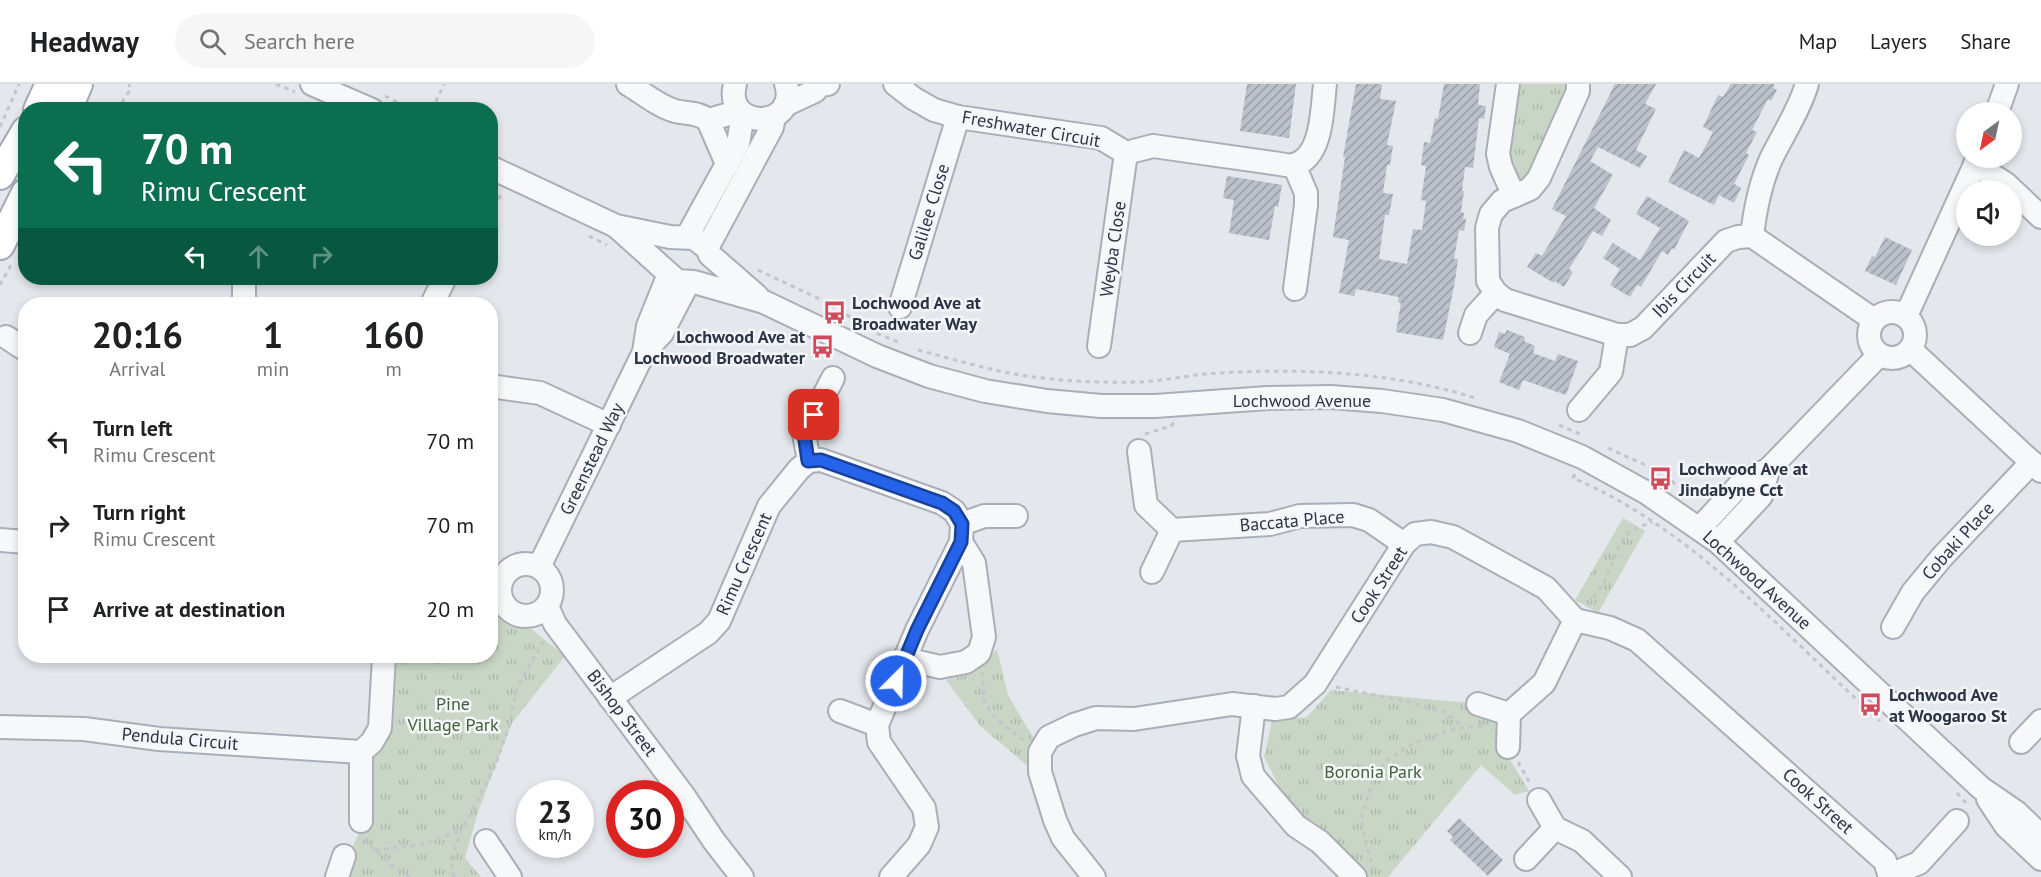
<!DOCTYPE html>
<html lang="en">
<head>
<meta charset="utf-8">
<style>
	:root { --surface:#fff; --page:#f6f6f6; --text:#202124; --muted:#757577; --line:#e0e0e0 }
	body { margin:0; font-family:"PT Sans",sans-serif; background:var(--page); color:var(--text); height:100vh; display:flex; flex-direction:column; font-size:22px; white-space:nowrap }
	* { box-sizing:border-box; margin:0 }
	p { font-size:20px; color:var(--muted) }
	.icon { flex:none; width:33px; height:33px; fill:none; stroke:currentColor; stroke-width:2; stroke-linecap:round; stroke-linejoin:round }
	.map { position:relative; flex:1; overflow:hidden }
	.side { position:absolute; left:18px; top:213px; width:480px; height:366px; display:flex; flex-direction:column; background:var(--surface); border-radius:24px; box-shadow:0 3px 9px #0003 }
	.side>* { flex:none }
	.hud { position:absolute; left:18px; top:18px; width:480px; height:183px; border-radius:24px; box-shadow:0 3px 9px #0003; background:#0b6e4f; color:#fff; overflow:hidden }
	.needle { width:39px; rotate:213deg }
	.tools { position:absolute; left:1956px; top:18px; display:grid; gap:12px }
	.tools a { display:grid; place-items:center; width:66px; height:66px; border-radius:50%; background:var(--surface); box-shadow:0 3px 9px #0003; font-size:30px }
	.speed { position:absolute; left:516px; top:696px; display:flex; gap:12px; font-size:30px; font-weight:700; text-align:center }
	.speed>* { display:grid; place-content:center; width:78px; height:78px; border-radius:50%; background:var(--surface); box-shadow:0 3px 9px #0003; line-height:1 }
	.speed small { font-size:15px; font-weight:400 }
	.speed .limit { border:9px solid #d22; background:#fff; color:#111 }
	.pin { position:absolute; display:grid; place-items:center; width:51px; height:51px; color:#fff; margin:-26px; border-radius:12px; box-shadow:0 3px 9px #0006 }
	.me { position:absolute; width:66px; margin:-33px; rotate:23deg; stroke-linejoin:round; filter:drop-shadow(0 0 4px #0008) }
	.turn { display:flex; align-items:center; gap:21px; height:126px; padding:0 24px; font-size:27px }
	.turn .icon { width:78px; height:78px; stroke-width:2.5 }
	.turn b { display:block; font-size:42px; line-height:51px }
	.lanes { display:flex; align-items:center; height:57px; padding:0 24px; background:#0003; justify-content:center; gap:30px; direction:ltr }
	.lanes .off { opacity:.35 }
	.eta { display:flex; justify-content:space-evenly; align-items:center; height:102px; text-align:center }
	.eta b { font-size:36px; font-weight:700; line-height:42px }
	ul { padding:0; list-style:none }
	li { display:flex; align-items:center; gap:18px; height:84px; padding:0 24px }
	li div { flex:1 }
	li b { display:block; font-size:22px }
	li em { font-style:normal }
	header { display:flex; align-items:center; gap:36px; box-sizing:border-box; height:84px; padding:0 30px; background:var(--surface); border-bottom:2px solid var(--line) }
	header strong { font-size:28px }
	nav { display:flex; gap:33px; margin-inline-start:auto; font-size:21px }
	.search { width:420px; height:54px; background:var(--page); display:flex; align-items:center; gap:15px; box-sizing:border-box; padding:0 21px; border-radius:33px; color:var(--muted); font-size:22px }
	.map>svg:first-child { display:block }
</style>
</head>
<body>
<header>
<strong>Headway</strong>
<div class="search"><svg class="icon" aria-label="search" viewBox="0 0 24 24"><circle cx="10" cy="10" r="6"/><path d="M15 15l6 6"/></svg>Search here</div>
<nav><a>Map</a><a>Layers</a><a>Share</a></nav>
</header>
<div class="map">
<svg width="2041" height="793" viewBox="0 0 2041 793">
	<defs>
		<pattern id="park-tufts" width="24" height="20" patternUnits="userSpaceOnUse" patternTransform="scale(1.5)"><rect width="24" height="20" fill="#c9d6c5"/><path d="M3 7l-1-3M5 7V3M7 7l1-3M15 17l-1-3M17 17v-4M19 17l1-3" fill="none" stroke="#adb8ab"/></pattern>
		<pattern id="building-hatch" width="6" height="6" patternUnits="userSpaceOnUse" patternTransform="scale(1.5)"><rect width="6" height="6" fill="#bbc0ca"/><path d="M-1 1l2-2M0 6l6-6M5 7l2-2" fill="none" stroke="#989da6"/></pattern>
	</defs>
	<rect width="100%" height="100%" fill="#e4e7ec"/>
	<g fill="url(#park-tufts)">
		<polygon points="1508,0 1578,0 1530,105 1501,83"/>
		<polygon points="1623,434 1645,447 1598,529 1575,516"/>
		<polygon points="491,513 515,540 529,543 565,572 512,639 478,728 465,774 481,793 344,793 353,762 364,738 369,677 393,646 397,572 490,572"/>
		<polygon points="997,565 1008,611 1033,653 1029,683 981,643 946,596 974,589"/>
		<polygon points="1331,606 1469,619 1491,629 1501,641 1497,654 1529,707 1515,711 1481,681 1388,793 1367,793 1330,754 1303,737 1287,718 1264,673 1273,633 1306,634"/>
	</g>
	<g fill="url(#building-hatch)">
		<polygon points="1247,0 1296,0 1289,54 1240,47"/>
		<polygon points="1356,0 1382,0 1380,15 1396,17 1387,61 1393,62 1392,68 1390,81 1387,81 1383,109 1393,110 1389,131 1385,131 1379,175 1407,180 1413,145 1422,146 1426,117 1421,116 1426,82 1421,81 1424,58 1430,59 1435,34 1438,35 1444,0 1480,0 1478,21 1486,22 1484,35 1479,34 1473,84 1465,83 1462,107 1464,107 1461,128 1464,129 1463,135 1466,135 1464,147 1459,146 1454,175 1458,175 1455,197 1443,256 1396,248 1401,219 1398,218 1399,213 1356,205 1354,212 1339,209 1349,156 1333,153 1345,73 1343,73"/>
		<polygon points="1615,0 1656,0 1645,20 1656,25 1636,66 1647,72 1640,84 1598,63 1590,77 1613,91 1594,124 1611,136 1602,152 1593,147 1569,185 1573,188 1564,203 1555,197 1554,199 1527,183 1536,169 1542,172 1566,132 1552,125"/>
		<polygon points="1731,0 1775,0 1773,4 1777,6 1771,17 1768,15 1752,46 1757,48 1746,69 1749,71 1734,100 1741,104 1734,119 1719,111 1714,121 1668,98 1684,66 1699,74 1713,48 1703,43 1718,11 1723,13"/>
		<polygon points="1227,92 1282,101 1278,123 1275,122 1269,156 1229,149 1234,116 1223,114"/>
		<polygon points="1647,112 1689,137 1674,166 1672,164 1668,171 1662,167 1641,203 1637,201 1630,213 1610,201 1620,185 1603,174 1613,159 1640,176 1660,144 1636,130"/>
		<polygon points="1885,153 1912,166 1896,201 1865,187 1872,172 1875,173"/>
		<polygon points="1507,246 1525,253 1524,257 1535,262 1533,269 1555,277 1558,270 1578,277 1566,311 1523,296 1519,306 1499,298 1510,270 1494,263 1499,248 1505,250"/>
		<polygon points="1459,734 1503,776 1488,792 1450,756 1453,753 1447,747"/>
	</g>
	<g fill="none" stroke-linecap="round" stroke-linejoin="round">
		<defs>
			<g id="minor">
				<polyline points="312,0 372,26"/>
				<path d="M628,0C643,9 658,22 675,27C687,30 698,28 708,36L740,27"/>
				<path d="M735,0C723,48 800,45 786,0"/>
				<path d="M895,0L913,14L934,26L958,33L1101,54L1126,69L1153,62L1280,80C1284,81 1290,82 1294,81C1323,73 1322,24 1325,0"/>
				<polyline points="1508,0 1498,70 1501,83 1514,112"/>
				<path d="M1578,0V7L1539,94L1530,105L1502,117L1491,130L1487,144L1488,197L1496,209L1505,216L1617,251H1630L1643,244L1726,157L1738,153L1752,152C1755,125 1760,100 1771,75C1783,50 1799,27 1807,0"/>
				<polyline points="785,21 815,7 819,1 828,0"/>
				<polyline points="1997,28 2007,0"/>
				<polyline points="708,36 727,80"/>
				<polyline points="1975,80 2006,100 2041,133"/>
				<polyline points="1294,81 1306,109 1306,121 1295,205"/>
				<polyline points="490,83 616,142 670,153 694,154 707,164 710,171 757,212"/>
				<polyline points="616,142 677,197 694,198 764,218 877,272 929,292 985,307 1047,317 1101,322 1155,322 1268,314 1331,313 1382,317 1443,326 1518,347 1582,373 1647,409 1718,458 1981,704 2016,728 2041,752"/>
				<polyline points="1752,152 1874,236"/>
				<polyline points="687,153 738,60 743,30"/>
				<polyline points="707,164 772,43 774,33"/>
				<polyline points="244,220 244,194"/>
				<polyline points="432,220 445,194"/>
				<polyline points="900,223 958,33"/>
				<circle cx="1892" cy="251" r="23"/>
				<polyline points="1906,232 1978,74"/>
				<polyline points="1470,249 1476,231 1496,209"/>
				<polyline points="6,253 26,266"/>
				<polyline points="1099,262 1126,69"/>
				<polyline points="1911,266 2041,387"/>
				<polyline points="644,268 662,249 688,199"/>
				<polyline points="490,302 540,309 609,341"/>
				<polyline points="1579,326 1611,288 1617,251"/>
				<polyline points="1139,367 1146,421 1172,446 1270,440 1300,432 1353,431 1369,436 1404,460"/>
				<polyline points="809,377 804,350 833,294"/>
				<polyline points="962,440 984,432 1016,432"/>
				<polyline points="1700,444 1744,396 1768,386 1879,271"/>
				<polyline points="0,456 26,458"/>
				<polyline points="1718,458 1761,412 1768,386"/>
				<circle cx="526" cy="506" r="26"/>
				<polyline points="539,483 644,268 648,242 669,190"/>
				<polyline points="1152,488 1172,446"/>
				<polyline points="547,522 555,540 684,712 714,757 742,793"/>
				<polyline points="1893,543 1913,508 1942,473 2032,378"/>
				<polyline points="905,575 940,583 966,578 979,569 984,553 974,479 961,458"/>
				<polyline points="610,614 708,549 719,537 769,422 799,385 809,377 821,376 942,419 954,427 962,440 961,458 917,546 877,641 879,658 924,724 927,743 919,761 891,793"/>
				<polyline points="1478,620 1509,630 1508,663"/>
				<polyline points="1254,622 1248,672 1253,692 1296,742 1320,758 1355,793"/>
				<polyline points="840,627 877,641"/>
				<polyline points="1509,630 1544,599 1575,536"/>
				<polyline points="0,643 84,645 159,655 361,668 372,658 380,644 384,572"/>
				<polyline points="2021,658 2041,637"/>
				<polyline points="1988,715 2006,742 2041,775"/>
				<polyline points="1539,716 1555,744 1582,757 1620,793"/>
				<polyline points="361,737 361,668"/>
				<polyline points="486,757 510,793"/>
				<polyline points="1526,775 1555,744"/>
				<polyline points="1890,791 1919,779 1957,737"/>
				<polyline points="337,793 344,772"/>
				<polyline points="1094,793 1063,754 1055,736 1040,688 1040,668 1049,653 1074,641 1096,634 1134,635 1232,620 1275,625 1289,623 1315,600 1404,460 1415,450 1431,448 1453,453 1546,504 1575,536 1610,544 1637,556 1885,777 1890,793"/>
			</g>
			<g id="major">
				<polyline points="38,26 50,0"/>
				<polyline points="67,26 78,0"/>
				<polyline points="0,91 26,47"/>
				<polyline points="0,161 26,109"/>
			</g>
		</defs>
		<use href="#minor" stroke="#a9aeb7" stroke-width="26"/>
		<use href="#major" stroke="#a3abb8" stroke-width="32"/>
		<g stroke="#c2c5cb" stroke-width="3" stroke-dasharray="4.5 4.5" stroke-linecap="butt">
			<polyline points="276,0 295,8"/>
			<polyline points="385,12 413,26"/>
			<polyline points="117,26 130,6 129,0"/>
			<polyline points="432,26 444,0"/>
			<polyline points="0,43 19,0"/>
			<polyline points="490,131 502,109"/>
			<polyline points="589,152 607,161"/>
			<polyline points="758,186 824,217 878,250 898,258"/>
			<polyline points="0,201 12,179"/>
			<path d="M918,266C952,275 986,285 1020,291C1058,297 1099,299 1138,298C1165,297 1192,290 1219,289C1304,284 1394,288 1475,314"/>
			<polyline points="1559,341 1580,350"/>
			<polyline points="1145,350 1171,342 1174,338"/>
			<polyline points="1608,364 1652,384 1689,409 1702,415"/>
			<path d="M1575,390L1573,394C1692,444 1786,552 1880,637"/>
			<polyline points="1588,521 1604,499 1620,460 1630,447 1652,438"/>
			<polyline points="982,588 985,619 994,633 1025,657"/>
			<polyline points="1336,603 1408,618 1444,628 1462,642"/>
			<polyline points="1518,678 1531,701"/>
			<polyline points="1957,709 1967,720"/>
			<polyline points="364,756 395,784 411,793"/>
			<polyline points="375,766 424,760 462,746"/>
			<polyline points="1371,786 1373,783 1363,748 1362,730 1375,691 1387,676 1416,658 1458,644 1483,642"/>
			<polyline points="454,793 451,775 462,746 495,682 509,642 517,603 545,555"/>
		</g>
		<use href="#minor" stroke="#f7f8fa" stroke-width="22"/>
		<use href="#major" stroke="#fff" stroke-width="28"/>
	</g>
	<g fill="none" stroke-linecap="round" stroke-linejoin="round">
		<defs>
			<polyline id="route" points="814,331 804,350 808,377 821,376 942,419 954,427 962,440 961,458 917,546 896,597"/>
		</defs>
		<use href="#route" stroke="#184099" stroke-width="15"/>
		<use href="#route" stroke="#2563eb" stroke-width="10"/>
	</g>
	<defs>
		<symbol id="bus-bare" viewBox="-9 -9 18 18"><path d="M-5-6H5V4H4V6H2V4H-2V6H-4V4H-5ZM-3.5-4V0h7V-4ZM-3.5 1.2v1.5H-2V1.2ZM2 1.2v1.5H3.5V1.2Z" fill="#d1495b" stroke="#f4f6f9" stroke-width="2.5" paint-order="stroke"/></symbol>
	</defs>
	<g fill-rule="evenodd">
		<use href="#bus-bare" x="818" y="212" width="33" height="33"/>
		<use href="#bus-bare" x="806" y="246" width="33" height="33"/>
		<use href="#bus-bare" x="1644" y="378" width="33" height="33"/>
		<use href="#bus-bare" x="1854" y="604" width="33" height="33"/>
	</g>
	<g text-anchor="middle" stroke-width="5" stroke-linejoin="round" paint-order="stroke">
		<g font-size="18" fill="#2b3445" stroke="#f4f6f9">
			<text transform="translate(1031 45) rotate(10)" y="6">Freshwater Circuit</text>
			<text transform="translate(929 128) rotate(-73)" y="6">Galilee Close</text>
			<text transform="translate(1113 165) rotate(-82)" y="6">Weyba Close</text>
			<text transform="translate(1684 201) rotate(-46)" y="6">Ibis Circuit</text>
			<text x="1302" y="323">Lochwood Avenue</text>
			<text transform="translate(592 375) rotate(-64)" y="6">Greenstead Way</text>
			<text transform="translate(1292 437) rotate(-5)" y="6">Baccata Place</text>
			<text transform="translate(1958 457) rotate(-48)" y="6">Cobaki Place</text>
			<text transform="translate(744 480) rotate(-66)" y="6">Rimu Crescent</text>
			<text transform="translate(1757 496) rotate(42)" y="6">Lochwood Avenue</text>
			<text transform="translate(1379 501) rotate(-57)" y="6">Cook Street</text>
			<text transform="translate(622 629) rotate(53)" y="6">Bishop Street</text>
			<text transform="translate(180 655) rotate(5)" y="6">Pendula Circuit</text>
			<text transform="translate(1818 717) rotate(42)" y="6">Cook Street</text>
		</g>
		<g font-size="18" font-weight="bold" fill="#2b3445" stroke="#f4f6f9" text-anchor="start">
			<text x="852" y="225">Lochwood Ave at<tspan x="852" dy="21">Broadwater Way</tspan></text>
			<text x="805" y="259" text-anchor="end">Lochwood Ave at<tspan x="805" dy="21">Lochwood Broadwater</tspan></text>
			<text x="1679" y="391">Lochwood Ave at<tspan x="1679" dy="21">Jindabyne Cct</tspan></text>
			<text x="1889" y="617">Lochwood Ave<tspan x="1889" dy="21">at Woogaroo St</tspan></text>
		</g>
		<g font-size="18" fill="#3f6138" stroke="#f4f6f9">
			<text x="453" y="626">Pine<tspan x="453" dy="21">Village Park</tspan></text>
			<text x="1373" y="694">Boronia Park</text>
		</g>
	</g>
</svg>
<div class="tools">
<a><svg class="needle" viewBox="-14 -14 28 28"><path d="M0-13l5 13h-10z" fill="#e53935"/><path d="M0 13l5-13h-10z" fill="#757577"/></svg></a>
<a><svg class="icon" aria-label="sound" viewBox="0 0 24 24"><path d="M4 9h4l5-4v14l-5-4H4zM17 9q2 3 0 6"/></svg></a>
</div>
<div class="speed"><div>23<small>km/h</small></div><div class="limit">30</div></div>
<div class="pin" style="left:814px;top:331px;background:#d93025"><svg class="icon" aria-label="arrive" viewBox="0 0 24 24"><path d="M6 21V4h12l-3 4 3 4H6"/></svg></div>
<svg class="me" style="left:896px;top:597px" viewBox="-20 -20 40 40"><circle r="17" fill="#2563eb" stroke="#fff" stroke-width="3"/><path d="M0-11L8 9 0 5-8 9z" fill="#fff"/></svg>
<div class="hud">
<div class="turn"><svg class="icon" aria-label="left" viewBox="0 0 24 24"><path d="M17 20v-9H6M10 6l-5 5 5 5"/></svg><div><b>70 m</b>Rimu Crescent</div></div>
<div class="lanes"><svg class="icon" aria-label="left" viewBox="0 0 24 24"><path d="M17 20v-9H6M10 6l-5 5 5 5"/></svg><svg class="icon off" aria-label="ahead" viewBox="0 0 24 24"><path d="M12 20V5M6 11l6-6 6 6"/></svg><svg class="icon off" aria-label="right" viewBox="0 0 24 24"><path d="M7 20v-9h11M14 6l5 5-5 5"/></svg></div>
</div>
<section class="side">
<div class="eta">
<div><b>20:16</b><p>Arrival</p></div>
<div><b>1</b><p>min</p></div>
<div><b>160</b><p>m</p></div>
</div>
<ul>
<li><svg class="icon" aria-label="left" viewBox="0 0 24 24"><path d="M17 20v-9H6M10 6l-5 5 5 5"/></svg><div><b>Turn left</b><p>Rimu Crescent</p></div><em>70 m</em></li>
<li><svg class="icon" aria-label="right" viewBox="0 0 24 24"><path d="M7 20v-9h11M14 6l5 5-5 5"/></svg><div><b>Turn right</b><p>Rimu Crescent</p></div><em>70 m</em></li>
<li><svg class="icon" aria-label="arrive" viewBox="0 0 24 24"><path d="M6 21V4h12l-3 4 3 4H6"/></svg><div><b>Arrive at destination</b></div><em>20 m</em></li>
</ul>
</section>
</div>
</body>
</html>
